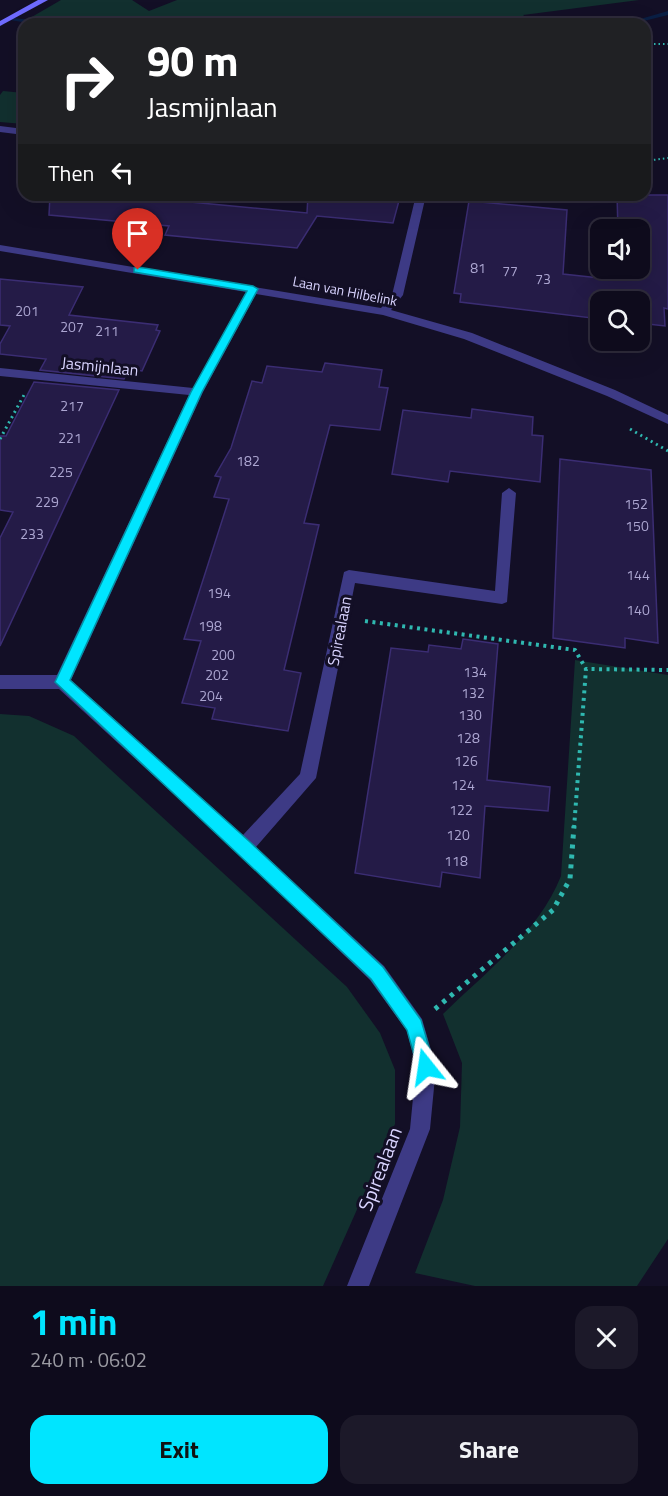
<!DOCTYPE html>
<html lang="en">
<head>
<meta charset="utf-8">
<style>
	:root { --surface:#0e0b1c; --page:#1c1929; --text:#f1f3f6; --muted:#9b9ba3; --line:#2e2b3b; --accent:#00e5ff }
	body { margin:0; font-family:"Titillium Web",sans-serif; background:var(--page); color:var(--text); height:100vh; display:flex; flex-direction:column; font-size:22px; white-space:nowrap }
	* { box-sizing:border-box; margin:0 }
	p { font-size:20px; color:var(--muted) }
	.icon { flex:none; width:33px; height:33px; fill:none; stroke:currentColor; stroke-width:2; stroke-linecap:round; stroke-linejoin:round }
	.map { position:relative; height:1286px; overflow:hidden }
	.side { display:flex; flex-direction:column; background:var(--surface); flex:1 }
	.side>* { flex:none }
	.guide { position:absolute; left:18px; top:18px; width:633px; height:183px; border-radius:18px; box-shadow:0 6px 24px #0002,0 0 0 2px var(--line); background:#202124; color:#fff; overflow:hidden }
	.tools { position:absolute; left:590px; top:219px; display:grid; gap:12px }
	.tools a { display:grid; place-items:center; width:60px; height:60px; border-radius:12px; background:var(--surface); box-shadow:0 6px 24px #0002,0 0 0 2px var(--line); font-size:30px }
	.pin { position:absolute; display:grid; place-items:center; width:51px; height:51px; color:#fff; margin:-62px -26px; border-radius:50% 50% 50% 0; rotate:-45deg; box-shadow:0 0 6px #0007 }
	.pin .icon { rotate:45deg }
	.me { position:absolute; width:66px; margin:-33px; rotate:345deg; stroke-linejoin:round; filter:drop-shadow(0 0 4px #0008) }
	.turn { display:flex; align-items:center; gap:21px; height:126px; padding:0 30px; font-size:27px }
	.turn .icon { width:78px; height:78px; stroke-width:2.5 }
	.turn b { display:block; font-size:42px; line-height:51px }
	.then { display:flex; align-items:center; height:57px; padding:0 30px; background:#0003; gap:12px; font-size:22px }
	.round { display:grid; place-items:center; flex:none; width:63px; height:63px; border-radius:18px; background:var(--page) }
	.headline { display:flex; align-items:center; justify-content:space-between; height:102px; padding:0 30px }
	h1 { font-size:36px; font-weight:700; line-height:45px; color:var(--accent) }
	.cta { display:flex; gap:12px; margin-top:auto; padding:12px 30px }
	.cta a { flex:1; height:69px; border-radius:18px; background:var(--accent); color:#111; font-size:24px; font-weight:700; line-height:69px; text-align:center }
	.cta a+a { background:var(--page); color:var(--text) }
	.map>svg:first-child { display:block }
</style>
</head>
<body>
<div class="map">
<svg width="668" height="1286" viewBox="0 0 668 1286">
	<rect width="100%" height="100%" fill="#130f26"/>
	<g fill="#12302f">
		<polygon points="61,0 132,0 149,11 177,0 639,0 523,15 534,24 48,24 30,18"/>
		<polygon points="3,91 24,93 24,124 0,122 0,95"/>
		<path d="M575,660L668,675V1239L637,1286H475L415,1273L443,1200L460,1127L462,1063L443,1014C485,973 539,932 561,876Z"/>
		<polygon points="0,714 29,716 74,736 347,987 380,1033 395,1070 395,1124 323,1286 0,1286"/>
	</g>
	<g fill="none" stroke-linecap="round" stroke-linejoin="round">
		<g fill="#0a1f44" fill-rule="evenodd">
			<polygon points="668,11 668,15 632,24 623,24"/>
			<polygon points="136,17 163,24 152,24 136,21 79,24 35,24 10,20 13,18 50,22"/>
		</g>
	</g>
	<g fill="#241b47" stroke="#3b2d73" stroke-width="1.5">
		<polygon points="50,195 139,195 138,197 307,213 308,195 400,197 393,223 317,216 297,248 165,235 169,226 49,215"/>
		<polygon points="617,195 668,195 668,309 664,308 665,326 639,323 639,302 600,302 600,319 460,302 461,294 454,293 469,201 567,210 563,274 618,280 618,268 639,268 639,230 618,230"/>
		<polygon points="0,279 83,287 69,315 158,325 156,330 160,331 142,371 129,369 124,379 40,370 46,359 0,354 0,344 10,326 0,325"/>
		<polygon points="325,363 382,370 379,387 388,388 380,430 330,425 304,523 319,525 284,670 301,673 288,731 212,719 215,708 182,703 201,641 184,639 229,499 214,497 221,477 215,476 231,448 252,381 262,383 267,366 322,372"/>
		<polygon points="34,382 119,390 0,646 0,538 13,512 0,510 0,436 6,436"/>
		<polygon points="472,409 533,417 532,435 543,436 540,482 450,471 448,482 392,474 403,410 471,418"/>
		<polygon points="560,459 651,470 658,643 625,638 625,648 553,638"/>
		<polygon points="463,639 498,644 487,780 550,787 548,811 485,806 480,878 442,872 440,887 355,873 391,648 428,652 429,645 461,649"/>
	</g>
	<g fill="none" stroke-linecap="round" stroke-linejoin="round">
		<g stroke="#2fb8b0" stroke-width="2" stroke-dasharray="1.5 3" stroke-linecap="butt">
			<polyline points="645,44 668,44"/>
			<polyline points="645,161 668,158"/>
		</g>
		<g stroke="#2fb8b0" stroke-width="3" stroke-dasharray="2 4" stroke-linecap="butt">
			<polyline points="630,429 668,451"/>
			<polyline points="0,439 24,395"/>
		</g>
		<g stroke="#2fb8b0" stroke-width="4" stroke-dasharray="3 4.5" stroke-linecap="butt">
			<polyline points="365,621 575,650 586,669"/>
			<polyline points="574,828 586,669 668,670"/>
		</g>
		<polyline stroke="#2fb8b0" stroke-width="5" stroke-dasharray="4 6" stroke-linecap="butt" points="435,1009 553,910 570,879 574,826"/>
		<g fill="#3d3a85" fill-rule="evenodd">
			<polygon points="0,126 24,129 24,135 0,132"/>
			<polygon points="416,195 426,195 403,295 391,310 472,333 615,390 668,415 668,424 607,396 464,339 383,315 256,294 203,392 71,680 243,835 300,774 344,572 349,570 495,591 502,493 509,488 516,493 507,602 502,604 355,583 316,778 256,847 384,966 422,1019 436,1067 430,1129 369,1286 347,1286 410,1129 416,1067 407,1031 370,980 238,853 59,689 0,689 0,675 57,675 189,395 0,376 0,368 193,388 246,292 0,251 0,245 381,308 392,295"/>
		</g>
		<polygon fill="#6f6bff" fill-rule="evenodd" points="38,0 48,0 0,26 0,21"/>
	</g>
	<polygon fill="#00e5ff" stroke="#0095a6" stroke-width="1.5" points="138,267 253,286 258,289 202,392 70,680 250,842 383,967 421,1020 435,1067 432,1073 426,1076 419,1073 407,1030 371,979 55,682 191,392 247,291 134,272 134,268"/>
	<g text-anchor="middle" stroke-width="6" stroke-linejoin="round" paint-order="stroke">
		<g font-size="14" fill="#aca6d1">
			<text x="478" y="273">81</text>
			<text x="510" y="276">77</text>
			<text x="543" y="284">73</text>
			<text x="27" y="316">201</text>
			<text x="72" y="332">207</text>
			<text x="107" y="336">211</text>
			<text x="72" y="411">217</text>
			<text x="70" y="443">221</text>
			<text x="248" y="466">182</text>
			<text x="61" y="477">225</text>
			<text x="47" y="507">229</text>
			<text x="636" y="509">152</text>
			<text x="637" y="531">150</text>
			<text x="32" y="539">233</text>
			<text x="638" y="580">144</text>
			<text x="219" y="598">194</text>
			<text x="638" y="615">140</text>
			<text x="210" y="631">198</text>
			<text x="223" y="660">200</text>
			<text x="475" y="677">134</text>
			<text x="217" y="680">202</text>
			<text x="473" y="698">132</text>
			<text x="211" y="701">204</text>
			<text x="470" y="720">130</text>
			<text x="468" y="743">128</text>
			<text x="466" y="766">126</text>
			<text x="463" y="790">124</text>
			<text x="461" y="815">122</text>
			<text x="458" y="840">120</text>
			<text x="456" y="866">118</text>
		</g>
		<g font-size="14" fill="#d9d4ff" stroke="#130f26">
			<text transform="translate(345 291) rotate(11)" y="5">Laan van Hilbelink</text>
		</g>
		<g font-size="16" fill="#d9d4ff" stroke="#130f26">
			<text transform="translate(100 366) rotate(6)" y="6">Jasmijnlaan</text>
			<text transform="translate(339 631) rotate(-79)" y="6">Spirealaan</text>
		</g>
		<g font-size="20" fill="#d9d4ff" stroke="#130f26">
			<text transform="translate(380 1169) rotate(-69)" y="7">Spirealaan</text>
		</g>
	</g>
</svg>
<div class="tools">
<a><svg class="icon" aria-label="sound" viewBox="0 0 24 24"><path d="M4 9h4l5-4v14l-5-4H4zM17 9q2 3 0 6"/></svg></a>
<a><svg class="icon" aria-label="search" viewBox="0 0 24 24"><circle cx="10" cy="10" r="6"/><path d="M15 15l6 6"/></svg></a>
</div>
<div class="pin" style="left:138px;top:270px;background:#d93025"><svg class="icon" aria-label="arrive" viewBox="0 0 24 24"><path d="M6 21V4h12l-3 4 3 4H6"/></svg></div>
<svg class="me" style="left:426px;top:1067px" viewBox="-20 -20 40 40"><path d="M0-17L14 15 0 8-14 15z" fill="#00e5ff" stroke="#fff" stroke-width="4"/></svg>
<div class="guide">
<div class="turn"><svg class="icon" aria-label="right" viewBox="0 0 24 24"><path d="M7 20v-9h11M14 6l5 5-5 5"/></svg><div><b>90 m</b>Jasmijnlaan</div></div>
<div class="then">Then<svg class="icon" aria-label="left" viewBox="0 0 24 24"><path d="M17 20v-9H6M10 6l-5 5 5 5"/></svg></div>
</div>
</div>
<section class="side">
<div class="headline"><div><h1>1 min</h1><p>240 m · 06:02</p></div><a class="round"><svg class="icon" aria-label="close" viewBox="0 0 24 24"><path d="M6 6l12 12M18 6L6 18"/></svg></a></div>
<div class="cta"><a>Exit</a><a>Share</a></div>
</section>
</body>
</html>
